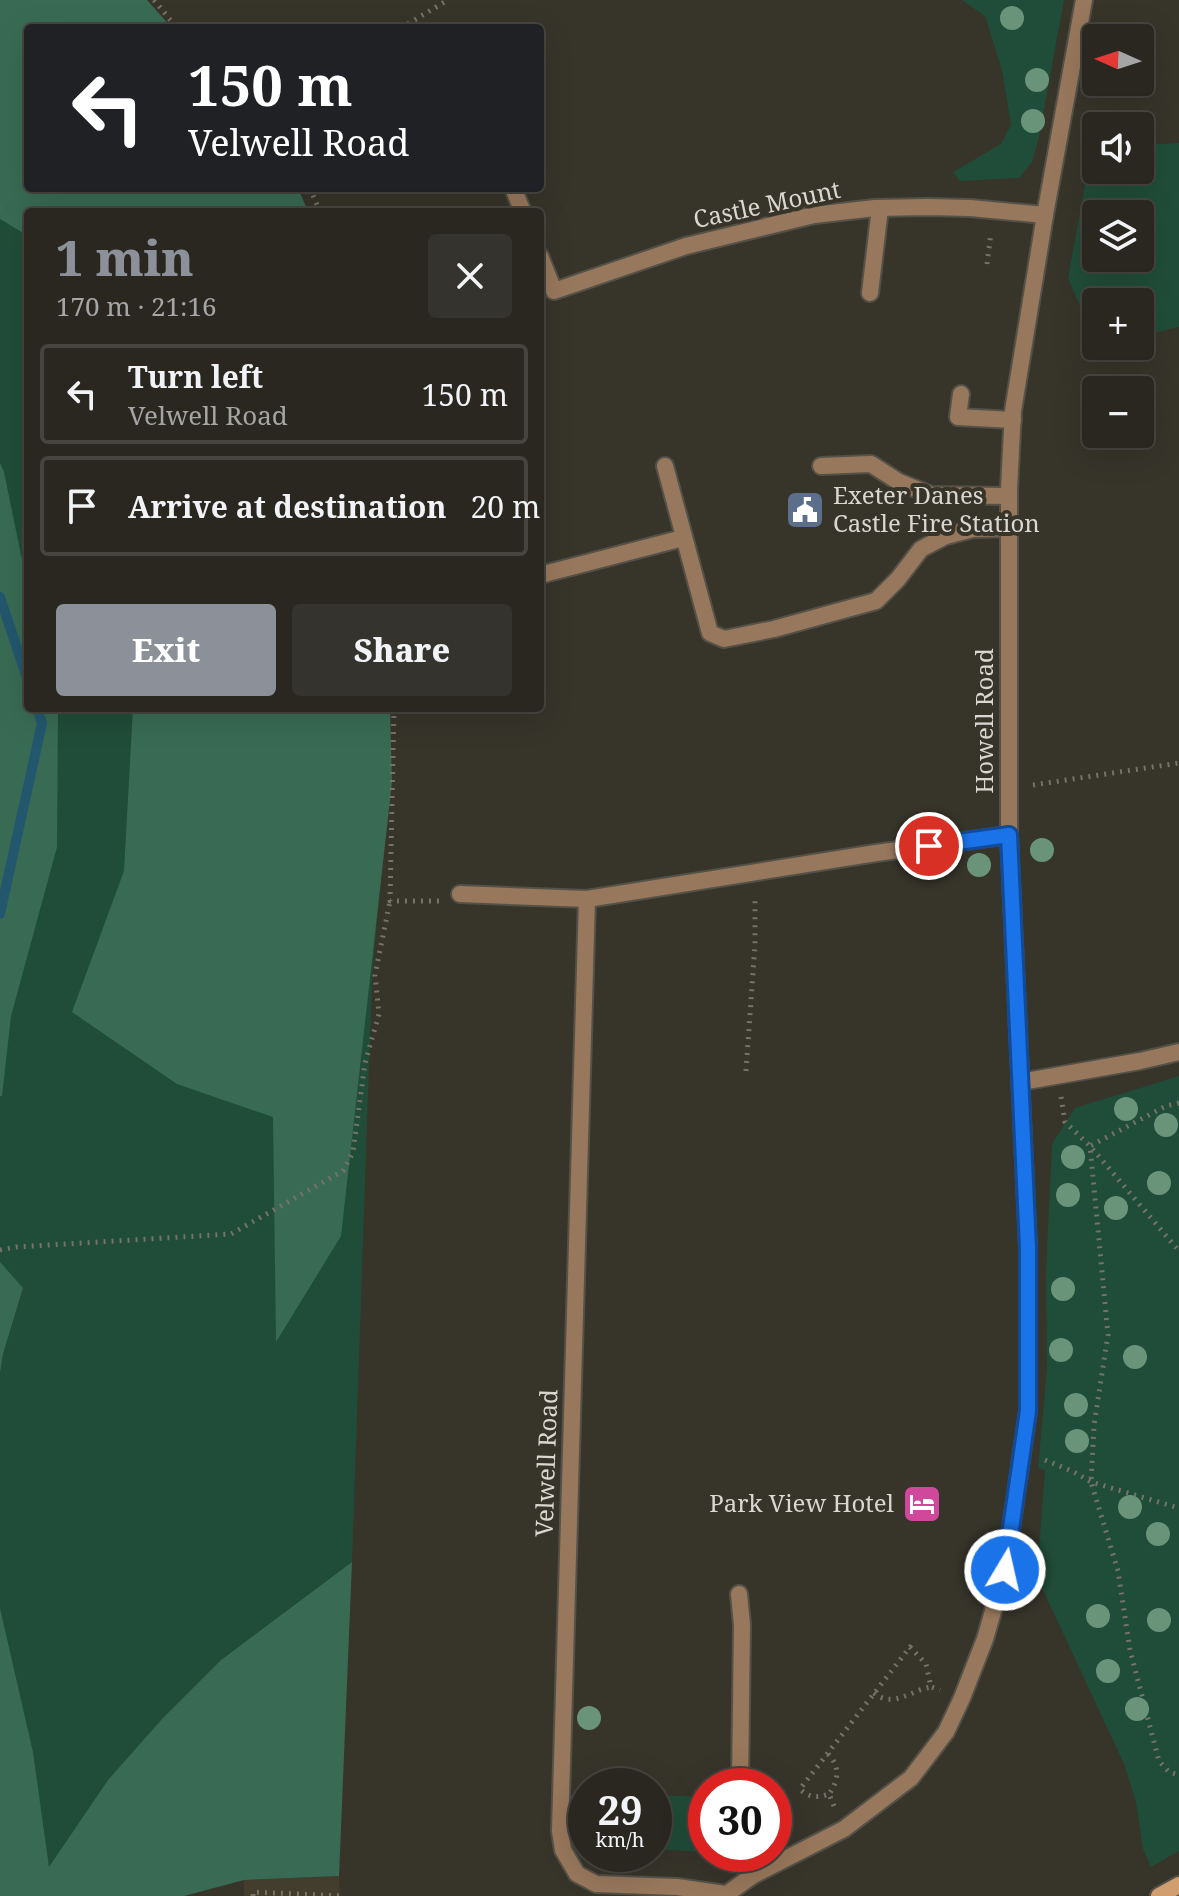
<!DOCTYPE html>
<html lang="en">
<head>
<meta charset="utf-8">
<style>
	:root { --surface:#292720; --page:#35332d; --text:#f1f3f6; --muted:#a5a5a5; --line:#45443e; --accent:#8c9099 }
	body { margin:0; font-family:"Noto Serif",serif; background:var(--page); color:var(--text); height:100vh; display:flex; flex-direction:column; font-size:30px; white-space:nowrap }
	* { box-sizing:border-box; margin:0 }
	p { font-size:26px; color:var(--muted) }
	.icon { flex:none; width:44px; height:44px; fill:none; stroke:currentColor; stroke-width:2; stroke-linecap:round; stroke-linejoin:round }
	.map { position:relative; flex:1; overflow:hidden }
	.side { position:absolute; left:24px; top:208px; width:520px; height:504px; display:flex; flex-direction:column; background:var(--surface); border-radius:8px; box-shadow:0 8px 32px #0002,0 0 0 2px var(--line) }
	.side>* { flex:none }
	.banner { position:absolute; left:24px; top:24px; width:520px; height:168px; border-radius:8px; box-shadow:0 8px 32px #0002,0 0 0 2px var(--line); background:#202124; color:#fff; overflow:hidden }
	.needle { width:52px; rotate:273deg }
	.fabs { position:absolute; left:1082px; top:24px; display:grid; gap:16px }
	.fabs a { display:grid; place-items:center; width:72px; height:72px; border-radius:8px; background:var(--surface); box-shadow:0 8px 32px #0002,0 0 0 2px var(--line); font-size:40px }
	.speed { position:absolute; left:568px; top:1768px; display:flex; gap:16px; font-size:40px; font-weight:700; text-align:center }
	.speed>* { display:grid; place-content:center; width:104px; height:104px; border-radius:50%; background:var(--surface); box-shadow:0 8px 32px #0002,0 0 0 2px var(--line); line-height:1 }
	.speed small { font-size:20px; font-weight:400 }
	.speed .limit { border:12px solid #d22; background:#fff; color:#111 }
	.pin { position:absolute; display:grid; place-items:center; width:68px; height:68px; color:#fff; margin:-34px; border:4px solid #fff; border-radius:50%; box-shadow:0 2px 8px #0007 }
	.me { position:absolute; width:88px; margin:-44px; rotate:9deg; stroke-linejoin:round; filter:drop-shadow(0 0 6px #0008) }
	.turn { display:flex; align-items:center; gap:28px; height:168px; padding:0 32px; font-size:36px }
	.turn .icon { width:104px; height:104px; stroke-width:2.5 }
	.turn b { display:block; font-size:56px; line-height:68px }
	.round { display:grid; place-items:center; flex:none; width:84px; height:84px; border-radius:8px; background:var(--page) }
	.summary { display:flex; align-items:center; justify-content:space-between; height:136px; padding:0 32px }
	h1 { font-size:48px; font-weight:800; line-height:60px; color:var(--accent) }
	.button { display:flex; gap:16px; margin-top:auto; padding:16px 32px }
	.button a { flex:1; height:92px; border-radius:8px; background:var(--accent); color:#fff; font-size:32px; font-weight:800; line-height:92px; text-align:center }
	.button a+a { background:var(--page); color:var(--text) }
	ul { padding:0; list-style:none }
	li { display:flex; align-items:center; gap:24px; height:100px; margin:0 16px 12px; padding:0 16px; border:4px solid var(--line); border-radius:8px }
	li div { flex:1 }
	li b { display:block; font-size:30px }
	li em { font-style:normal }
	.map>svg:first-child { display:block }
</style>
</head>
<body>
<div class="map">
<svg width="1179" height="1896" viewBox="0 0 1179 1896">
	<rect width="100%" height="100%" fill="#37342a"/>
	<polygon fill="#423d2d" points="339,1876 340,1896 244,1896 244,1880"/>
	<g fill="#204d39" fill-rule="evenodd">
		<polygon points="0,0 28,28 28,188 302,197 309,212 28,212 28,708 388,708 390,777 372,978 352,1562 221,1660 162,1719 108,1780 49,1868 33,1752 0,1608 0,1373 3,1354 23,1289 0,1262"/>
		<polygon points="962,0 1064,0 1039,137 1032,162 1019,178 960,181 953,172 1001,144 1011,125 1002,70 985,16"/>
		<path d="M1179,143V327L1140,336V302H1096V325L1086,320L1068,278L1092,147H1096V170H1140V145ZM1096,214H1140V258H1096Z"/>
		<polygon points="1179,1076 1179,1851 1151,1867 1143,1849 1136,1802 1125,1766 1037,1577 1045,1470 1038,1468 1047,1369 1046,1273 1052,1144 1075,1108"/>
		<polygon points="654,1795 706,1797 706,1852 654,1849"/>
	</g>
	<g fill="#396b54">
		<polygon points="0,0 147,0 172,28 28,28 28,188 298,188 308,212 28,212 28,236 0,219"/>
		<polygon points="0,463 4,472 28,589 28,708 58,708 57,847 11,1016 2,1096 0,1096"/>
		<polygon points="133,708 390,708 392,782 341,1236 276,1342 273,1117 177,1084 72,1012 124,871"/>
		<polygon points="0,1262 23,1288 3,1354 0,1373"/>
		<polygon points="352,1562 339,1876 244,1880 184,1896 0,1896 0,1608 33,1752 49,1867 108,1780 162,1719 221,1660"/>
	</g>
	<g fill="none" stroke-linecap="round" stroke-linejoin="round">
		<g stroke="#23576e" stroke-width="10">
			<polyline points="0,597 28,681"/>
			<polyline points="0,914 42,723 37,708"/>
		</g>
		<defs>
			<g id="lane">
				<polyline points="870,293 880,208"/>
				<polyline points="961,394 958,417 1013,420"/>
				<polyline points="665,466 710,633 724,639 774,629 876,601 898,579 921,549 946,536 973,529 1009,528"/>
				<polyline points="821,466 871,464 899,482 931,495 1009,496"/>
				<polyline points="540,575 683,538"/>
				<polyline points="739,1594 742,1625 740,1786"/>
				<polyline points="747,1854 752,1876"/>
			</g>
			<g id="street">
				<polyline points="513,188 523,212"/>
				<polyline points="540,256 554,291 686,246 814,215 875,208 928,207 970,208 1045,215"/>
				<polyline points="460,894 587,899 876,853 1009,835"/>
				<polyline points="587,899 560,1831 563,1850 577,1874 596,1884 677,1887 725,1894"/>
				<polyline points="1021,1082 1140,1061 1179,1052"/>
				<polyline points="724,1896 752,1876 844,1829 911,1778 946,1732 962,1698 985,1639 1005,1570 1028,1411 1028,1248 1009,835 1009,489 1013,411 1045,215 1084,0"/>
			</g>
			<polyline id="secondary" points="1159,1896 1179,1885"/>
		</defs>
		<use href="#lane" stroke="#545148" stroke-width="20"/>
		<use href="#street" stroke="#545148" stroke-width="20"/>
		<use href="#secondary" stroke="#545148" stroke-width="20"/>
		<g stroke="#75726a" stroke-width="5" stroke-dasharray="2 6" stroke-linecap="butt">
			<polyline points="154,0 177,28"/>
			<polyline points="401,28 448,0"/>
			<polyline points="310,188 320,212"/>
			<polyline points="987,264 991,233"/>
			<polyline points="394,708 390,901 441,901"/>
			<polyline points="1033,785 1179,763"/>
			<polyline points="746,1071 755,944 755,896"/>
			<polyline points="1061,1097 1065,1122 1090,1146 1179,1251"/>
			<polyline points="1179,1103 1166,1106 1090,1146 1108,1335 1094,1425 1091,1482 1118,1571 1130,1650 1159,1761 1169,1772 1179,1775"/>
			<polyline points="0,1250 16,1247 231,1234 343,1171 353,1152 365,1063 379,1014 375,975 390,901"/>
			<polyline points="1045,1460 1074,1472 1091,1482 1179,1508"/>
			<path d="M874,1693C893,1709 911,1690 931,1687"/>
			<path d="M828,1754C840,1766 839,1780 829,1794"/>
			<path d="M834,1806L829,1794C818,1798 809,1798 800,1789L910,1647L926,1664L931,1687L940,1690"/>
			<polyline points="253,1896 253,1892 342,1896"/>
		</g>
		<use href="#lane" stroke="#98785c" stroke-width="16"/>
		<use href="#street" stroke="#98785c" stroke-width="16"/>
		<use href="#secondary" stroke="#d19e70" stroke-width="16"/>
	</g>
	<g fill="#69947a">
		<circle cx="1012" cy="18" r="12"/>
		<circle cx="1037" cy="80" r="12"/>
		<circle cx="1033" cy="121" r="12"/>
		<circle cx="1042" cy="850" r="12"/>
		<circle cx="979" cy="865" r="12"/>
		<circle cx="1126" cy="1109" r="12"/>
		<circle cx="1166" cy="1125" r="12"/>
		<circle cx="1073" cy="1157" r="12"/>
		<circle cx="1159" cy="1183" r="12"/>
		<circle cx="1068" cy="1195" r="12"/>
		<circle cx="1116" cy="1208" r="12"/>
		<circle cx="1063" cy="1289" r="12"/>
		<circle cx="1061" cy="1350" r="12"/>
		<circle cx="1135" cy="1357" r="12"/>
		<circle cx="1076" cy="1405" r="12"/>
		<circle cx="1077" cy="1441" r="12"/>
		<circle cx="1130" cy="1507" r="12"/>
		<circle cx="1158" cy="1534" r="12"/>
		<circle cx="1098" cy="1616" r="12"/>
		<circle cx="1159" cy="1620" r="12"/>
		<circle cx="1108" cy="1671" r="12"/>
		<circle cx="1137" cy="1709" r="12"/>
		<circle cx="589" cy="1718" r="12"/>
	</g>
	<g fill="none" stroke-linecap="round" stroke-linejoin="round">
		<defs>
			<polyline id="route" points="929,846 1009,835 1028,1248 1028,1411 1005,1570"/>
		</defs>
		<use href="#route" stroke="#114b97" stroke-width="20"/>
		<use href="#route" stroke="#1a73e8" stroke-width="14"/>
	</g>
	<defs>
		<symbol id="civic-square" viewBox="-11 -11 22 22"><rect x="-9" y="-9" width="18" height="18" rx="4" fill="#5c6f8a" stroke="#37342a"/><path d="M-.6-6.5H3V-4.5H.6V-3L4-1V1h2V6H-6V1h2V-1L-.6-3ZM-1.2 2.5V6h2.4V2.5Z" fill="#fff"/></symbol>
		<symbol id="hotel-square" viewBox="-11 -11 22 22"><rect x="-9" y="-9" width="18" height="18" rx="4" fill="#d1479c" stroke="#37342a"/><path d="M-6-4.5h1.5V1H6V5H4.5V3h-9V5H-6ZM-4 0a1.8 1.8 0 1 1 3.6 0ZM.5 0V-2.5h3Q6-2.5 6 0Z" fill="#fff"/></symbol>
	</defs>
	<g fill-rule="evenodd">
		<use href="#civic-square" x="783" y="488" width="44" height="44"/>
		<use href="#hotel-square" x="900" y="1482" width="44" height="44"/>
	</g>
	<g text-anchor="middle" stroke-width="8" stroke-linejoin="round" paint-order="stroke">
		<g font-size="24" fill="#d9d7d0" stroke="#37342a">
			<text transform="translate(767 205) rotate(-12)" y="8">Castle Mount</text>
			<text transform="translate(985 721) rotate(-90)" y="8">Howell Road</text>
			<text transform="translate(547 1463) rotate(-88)" y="8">Velwell Road</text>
		</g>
		<g font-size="24" fill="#d9d7d0" stroke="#37342a" text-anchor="start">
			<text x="833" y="504">Exeter Danes<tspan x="833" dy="28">Castle Fire Station</tspan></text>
			<text x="894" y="1512" text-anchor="end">Park View Hotel</text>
		</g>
	</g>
</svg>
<div class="fabs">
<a><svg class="needle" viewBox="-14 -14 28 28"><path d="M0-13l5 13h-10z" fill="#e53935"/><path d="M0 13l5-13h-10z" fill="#a5a5a5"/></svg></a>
<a><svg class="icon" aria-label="sound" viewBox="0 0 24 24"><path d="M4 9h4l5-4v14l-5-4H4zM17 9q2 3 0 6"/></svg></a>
<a><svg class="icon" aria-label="layers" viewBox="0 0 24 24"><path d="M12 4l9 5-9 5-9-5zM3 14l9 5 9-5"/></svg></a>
<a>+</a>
<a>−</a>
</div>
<div class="speed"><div>29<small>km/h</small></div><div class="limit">30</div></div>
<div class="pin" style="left:929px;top:846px;background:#d93025"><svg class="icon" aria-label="arrive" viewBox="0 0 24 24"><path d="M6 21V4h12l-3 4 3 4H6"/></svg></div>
<svg class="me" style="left:1005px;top:1570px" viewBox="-20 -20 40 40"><circle r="17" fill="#1a73e8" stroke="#fff" stroke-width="3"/><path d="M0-11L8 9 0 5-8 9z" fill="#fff"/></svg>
<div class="banner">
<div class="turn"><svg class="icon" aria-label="left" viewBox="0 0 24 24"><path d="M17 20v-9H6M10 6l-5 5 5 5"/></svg><div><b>150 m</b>Velwell Road</div></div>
</div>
<section class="side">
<div class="summary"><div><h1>1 min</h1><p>170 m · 21:16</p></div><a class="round"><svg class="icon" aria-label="close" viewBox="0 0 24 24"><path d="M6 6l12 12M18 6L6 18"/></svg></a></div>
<ul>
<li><svg class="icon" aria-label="left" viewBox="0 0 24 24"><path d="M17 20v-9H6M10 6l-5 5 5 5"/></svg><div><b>Turn left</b><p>Velwell Road</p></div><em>150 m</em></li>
<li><svg class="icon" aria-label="arrive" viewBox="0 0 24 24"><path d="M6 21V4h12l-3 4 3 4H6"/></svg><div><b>Arrive at destination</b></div><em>20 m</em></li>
</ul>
<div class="button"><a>Exit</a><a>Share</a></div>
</section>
</div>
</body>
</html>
